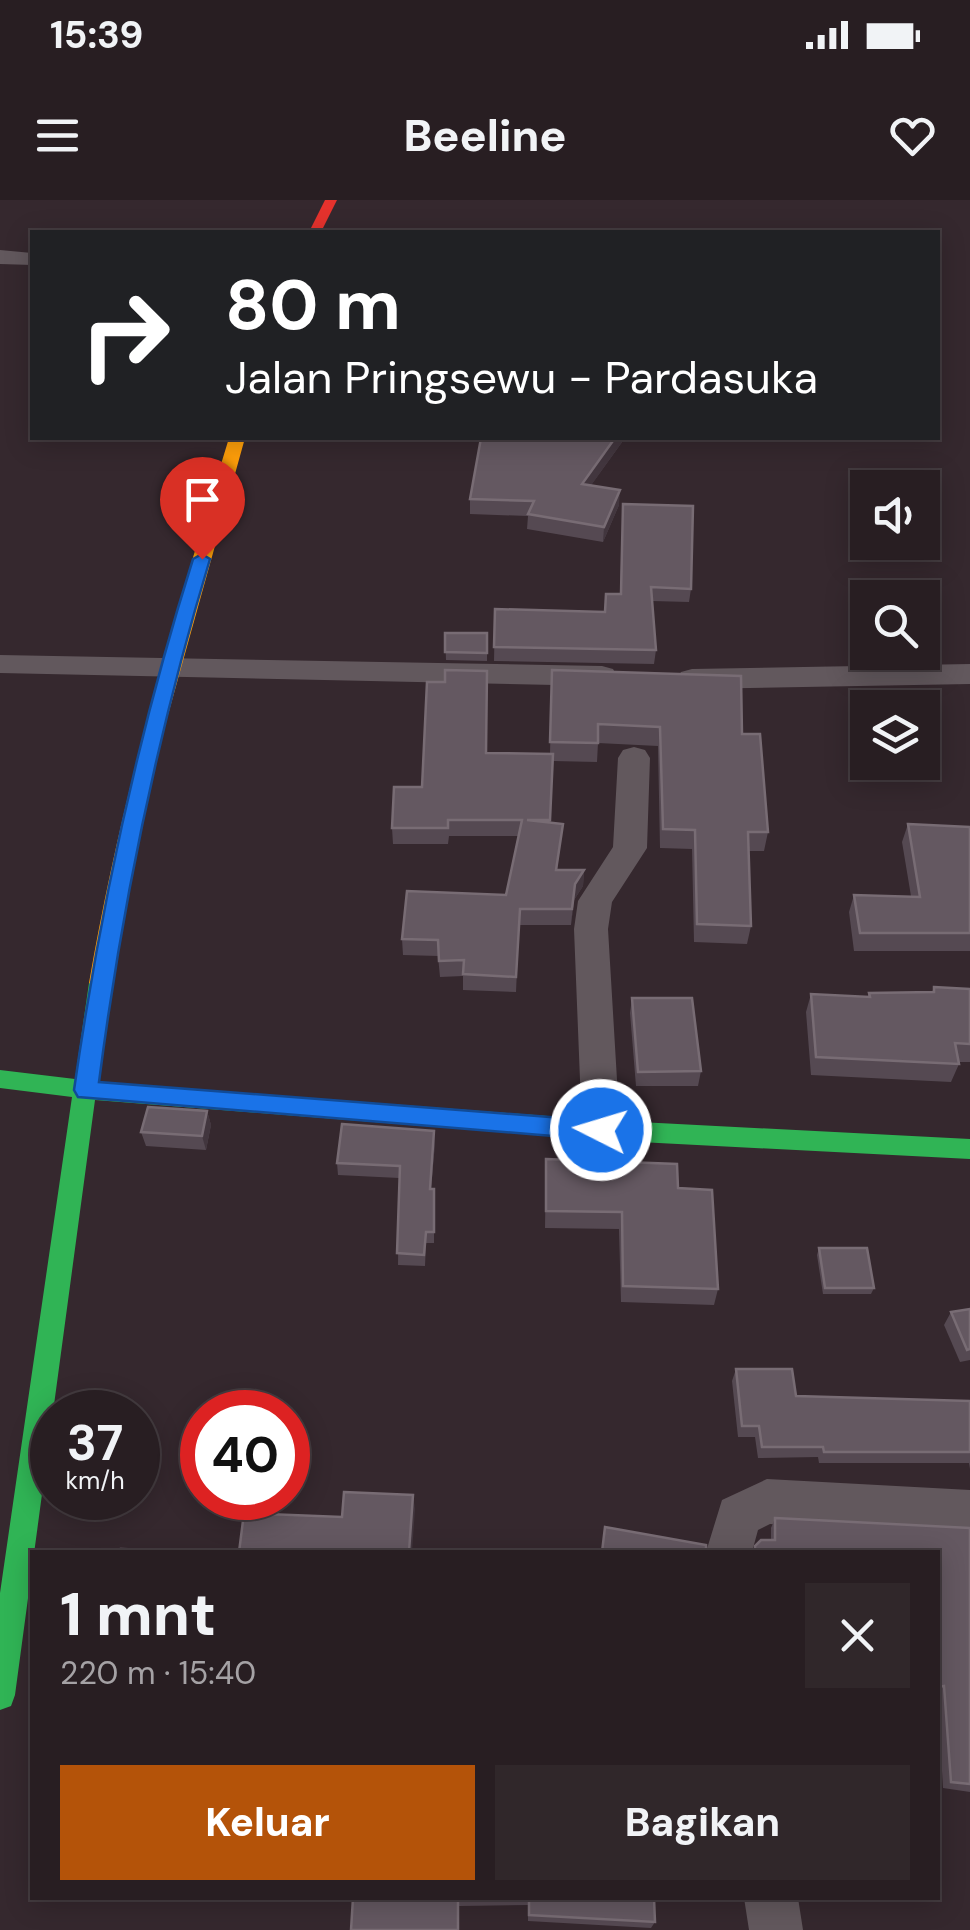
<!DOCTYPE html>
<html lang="id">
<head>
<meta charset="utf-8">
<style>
	:root { --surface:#281e22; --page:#30272a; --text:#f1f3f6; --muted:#a5a2a5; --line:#443c40; --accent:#b45309 }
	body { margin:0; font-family:"DM Sans",sans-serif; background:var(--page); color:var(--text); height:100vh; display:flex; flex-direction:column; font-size:38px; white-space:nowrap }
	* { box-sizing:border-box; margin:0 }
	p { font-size:32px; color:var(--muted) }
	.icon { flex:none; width:55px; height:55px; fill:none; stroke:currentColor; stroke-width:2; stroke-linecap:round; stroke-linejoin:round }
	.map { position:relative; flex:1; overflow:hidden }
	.side { position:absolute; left:30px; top:1350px; width:910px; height:350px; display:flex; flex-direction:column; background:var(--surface); border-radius:0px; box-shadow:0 5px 25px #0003,0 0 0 2px var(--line) }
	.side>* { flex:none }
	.guide { position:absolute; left:30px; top:30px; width:910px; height:210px; border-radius:0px; box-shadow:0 5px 25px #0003,0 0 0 2px var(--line); background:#202124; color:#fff; overflow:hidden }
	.buttons { position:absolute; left:850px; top:270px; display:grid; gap:20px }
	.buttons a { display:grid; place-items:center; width:90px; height:90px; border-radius:0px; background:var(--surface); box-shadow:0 5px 25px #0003,0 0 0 2px var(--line); font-size:50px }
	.speed { position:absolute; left:30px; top:1190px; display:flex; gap:20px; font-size:50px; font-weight:700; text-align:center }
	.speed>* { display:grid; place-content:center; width:130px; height:130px; border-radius:50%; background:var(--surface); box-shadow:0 5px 25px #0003,0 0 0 2px var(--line); line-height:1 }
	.speed small { font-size:25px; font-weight:400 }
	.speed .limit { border:15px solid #d22; background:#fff; color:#111 }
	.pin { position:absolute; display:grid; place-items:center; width:85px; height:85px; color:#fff; margin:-102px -42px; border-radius:50% 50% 50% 0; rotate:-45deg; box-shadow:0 0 10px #0007 }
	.pin .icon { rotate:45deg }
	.me { position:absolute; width:110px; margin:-55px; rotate:275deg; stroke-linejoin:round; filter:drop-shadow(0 0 8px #0008) }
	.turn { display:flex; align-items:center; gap:35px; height:210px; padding:0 30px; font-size:45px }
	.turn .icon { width:130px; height:130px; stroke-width:2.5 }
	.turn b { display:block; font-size:70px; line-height:85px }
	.round { display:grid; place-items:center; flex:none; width:105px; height:105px; border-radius:0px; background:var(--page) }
	.summary { display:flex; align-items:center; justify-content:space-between; height:170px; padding:0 30px }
	h1 { font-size:60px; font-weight:800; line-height:75px }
	.action { display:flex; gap:20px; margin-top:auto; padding:20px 30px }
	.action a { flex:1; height:115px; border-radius:0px; background:var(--accent); color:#fff; font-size:40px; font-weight:800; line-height:115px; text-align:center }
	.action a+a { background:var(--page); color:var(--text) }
	.status { display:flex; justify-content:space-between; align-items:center; height:70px; padding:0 50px; background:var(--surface); direction:ltr }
	.status svg { height:28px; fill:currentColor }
	header { display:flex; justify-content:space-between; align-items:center; height:130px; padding:0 30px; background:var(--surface); font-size:45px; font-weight:800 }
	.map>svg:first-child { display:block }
</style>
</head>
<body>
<div class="status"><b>15:39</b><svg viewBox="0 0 49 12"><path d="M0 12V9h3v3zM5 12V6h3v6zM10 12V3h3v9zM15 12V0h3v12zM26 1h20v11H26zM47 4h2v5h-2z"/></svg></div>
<header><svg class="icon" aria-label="menu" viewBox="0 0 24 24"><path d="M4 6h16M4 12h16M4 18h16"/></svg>Beeline<svg class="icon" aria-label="heart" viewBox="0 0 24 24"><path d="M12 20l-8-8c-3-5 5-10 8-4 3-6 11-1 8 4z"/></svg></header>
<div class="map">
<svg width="970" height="1730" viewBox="0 0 970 1730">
	<rect width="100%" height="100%" fill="#35282e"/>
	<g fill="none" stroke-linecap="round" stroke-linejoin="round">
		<g fill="#62585d" fill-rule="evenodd">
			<polygon points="0,50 32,53 32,65 0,64"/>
			<polygon points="0,455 602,466 613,469 617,476 613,483 602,486 0,473"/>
			<polygon points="970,464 970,484 692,489 681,486 677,479 681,472 692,469"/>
			<polygon points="634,547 645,550 650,558 647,648 612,702 608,729 620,930 615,941 601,946 587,941 582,930 574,729 578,701 613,647 618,558 623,550"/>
			<polygon points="767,1279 970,1290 970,1336 770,1324 758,1330 752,1352 706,1352 722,1300"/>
			<polygon points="744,1698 798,1698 803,1730 749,1730"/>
		</g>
		<polygon fill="#30b455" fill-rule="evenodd" points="100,775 111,783 97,882 601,920 970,939 970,959 601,940 95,900 15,1495 11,1506 0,1510 0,1393 72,897 0,888 0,870 75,879 89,783"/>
		<path fill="#ff9f0a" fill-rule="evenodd" d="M229,238H245L151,576L111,783L100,791L89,783C121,597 174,418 229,238Z"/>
		<polygon fill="#e5322d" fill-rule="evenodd" points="325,0 337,0 321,32 309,32"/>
	</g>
	<g fill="#554952">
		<polygon points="625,238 591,285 619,305 603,342 527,329 528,316 470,314 470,299"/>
		<polygon points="623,304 691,389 689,402 652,401 656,450 654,464 494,461 495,409 605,412 620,394"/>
		<polygon points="445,433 487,433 487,461 446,460"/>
		<polygon points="552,470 742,534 768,632 764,651 749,651 751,726 747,744 694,742 692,649 660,648 658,546 598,543 597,562 553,561 550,622 563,624 557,670 584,670 583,686 574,700 571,725 519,725 516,792 463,790 463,776 440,777 438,756 403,755 402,739 506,695 518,636 449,636 448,644 393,644 392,628 422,587 486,553 550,554"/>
		<polygon points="908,624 970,627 970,751 854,751 849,712 854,695 911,696 902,642"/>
		<polygon points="934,787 970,789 970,862 958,862 959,864 951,882 811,875 806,812 811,794 868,797 869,793 932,792"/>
		<polygon points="632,798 701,871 698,886 636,886 630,813"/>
		<polygon points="207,911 211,925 206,950 146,946 141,932"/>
		<polygon points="435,943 431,989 434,989 434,1043 426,1043 425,1066 398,1065 399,978 338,975 337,963"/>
		<polygon points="546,959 678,988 718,1089 714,1105 621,1102 619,1029 545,1028"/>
		<polygon points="819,1048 874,1088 871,1094 823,1094 817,1055"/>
		<polygon points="970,1109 970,1160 960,1162 944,1125 951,1112"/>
		<polygon points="736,1169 796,1196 970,1201 970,1269 969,1263 819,1263 818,1257 758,1258 755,1237 738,1237 732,1181"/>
		<polygon points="775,1318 970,1328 970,1592 943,1588 938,1502 938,1352 752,1352 755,1346 771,1340 771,1328"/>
		<polygon points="353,1698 654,1698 655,1722 651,1728 528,1721 528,1705 459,1706"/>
	</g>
	<g fill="#42363e">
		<polygon points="615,238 625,238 582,298 582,284"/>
		<polygon points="620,290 619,305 603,342 604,327"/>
		<polygon points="584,670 583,686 574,700 571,725 575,684"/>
		<polygon points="207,911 211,925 206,950 202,936"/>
		<polygon points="434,931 435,943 430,1000 430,989"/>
		<polygon points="413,1295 415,1309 412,1352 409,1352"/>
	</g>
	<g fill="#645861" stroke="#786c74" stroke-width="2.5">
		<polygon points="481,238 615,238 582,284 620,290 604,327 528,314 534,301 470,299"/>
		<polygon points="623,304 693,306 691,389 651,387 656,450 494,447 495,409 605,412 606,394 621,394"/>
		<polygon points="445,433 487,433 487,453 445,452"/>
		<polygon points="445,470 487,471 486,553 553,554 550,620 527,620 563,624 556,670 584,670 575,684 572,709 520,709 516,777 463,774 464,760 439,761 438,740 402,739 407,691 506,695 522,620 448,620 448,628 392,628 394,587 422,587 427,482 445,482"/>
		<polygon points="552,470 741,476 742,534 760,534 768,632 748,632 751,726 697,724 695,630 663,629 660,527 598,524 598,543 550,542"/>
		<polygon points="908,624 970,627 970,733 860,733 854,695 920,697"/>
		<polygon points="934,787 970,789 970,844 955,843 959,864 816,857 811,794 870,797 869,793 934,792"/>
		<polygon points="632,798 692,798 701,871 638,872"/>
		<polygon points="148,907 207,911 202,936 141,932"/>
		<polygon points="342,924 434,931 430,989 434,989 434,1032 426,1032 424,1055 397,1053 400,966 337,963"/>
		<polygon points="546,959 677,964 678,988 712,990 718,1089 623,1086 622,1012 546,1011"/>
		<polygon points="819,1048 867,1048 874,1088 825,1088"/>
		<polygon points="970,1109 970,1149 967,1150 951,1112"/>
		<polygon points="736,1169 792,1169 796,1196 970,1201 970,1252 824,1252 823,1247 762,1247 759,1226 742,1226"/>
		<polygon points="344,1292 413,1295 409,1352 239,1352 244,1313 342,1317"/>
		<polygon points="775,1318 970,1328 970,1584 951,1582 944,1486 938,1487 938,1352 755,1352 755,1346 761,1340 775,1340"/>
		<polygon points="605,1327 706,1345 706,1352 602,1352"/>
		<polygon points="121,1349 211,1352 121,1352"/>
		<polygon points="353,1698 654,1698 655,1722 529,1715 529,1698 458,1699 458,1730 351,1730"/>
	</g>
	<path fill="#1a73e8" stroke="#114b97" stroke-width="2.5" d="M202,354L210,359C158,531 122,704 99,882L601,921L609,923L613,930L609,937L601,940L78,897L74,890C100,709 138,533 193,359Z"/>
</svg>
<div class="buttons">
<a><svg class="icon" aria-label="sound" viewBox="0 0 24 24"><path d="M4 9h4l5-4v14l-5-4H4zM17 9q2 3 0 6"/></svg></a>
<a><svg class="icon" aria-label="search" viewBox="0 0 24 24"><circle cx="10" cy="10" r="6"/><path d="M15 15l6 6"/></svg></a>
<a><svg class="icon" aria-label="layers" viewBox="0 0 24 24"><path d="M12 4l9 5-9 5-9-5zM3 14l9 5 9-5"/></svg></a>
</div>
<div class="speed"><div>37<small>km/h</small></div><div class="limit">40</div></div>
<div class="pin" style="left:202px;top:359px;background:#d93025"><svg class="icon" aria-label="arrive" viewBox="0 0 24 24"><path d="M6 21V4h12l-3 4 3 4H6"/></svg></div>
<svg class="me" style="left:601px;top:930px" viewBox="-20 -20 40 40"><circle r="17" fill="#1a73e8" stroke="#fff" stroke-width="3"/><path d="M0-11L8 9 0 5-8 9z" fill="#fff"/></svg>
<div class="guide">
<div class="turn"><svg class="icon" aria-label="right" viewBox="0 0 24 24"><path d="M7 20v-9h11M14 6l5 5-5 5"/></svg><div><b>80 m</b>Jalan Pringsewu - Pardasuka</div></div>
</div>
<section class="side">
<div class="summary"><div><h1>1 mnt</h1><p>220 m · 15:40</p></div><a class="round"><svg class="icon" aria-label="close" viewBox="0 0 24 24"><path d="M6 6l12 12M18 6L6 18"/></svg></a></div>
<div class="action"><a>Keluar</a><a>Bagikan</a></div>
</section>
</div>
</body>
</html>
